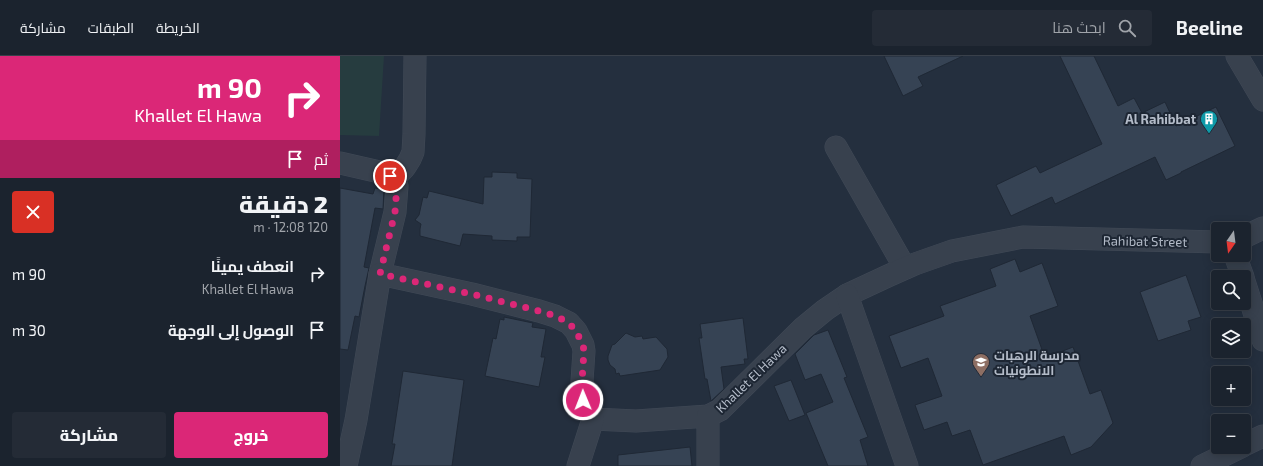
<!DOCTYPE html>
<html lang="ar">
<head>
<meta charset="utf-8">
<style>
	:root { --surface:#1b232e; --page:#242b36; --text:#f1f3f6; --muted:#a0a4aa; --line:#39404a; --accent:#db2777 }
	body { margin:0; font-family:"Exo 2",Cairo,sans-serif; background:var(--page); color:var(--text); direction:rtl; height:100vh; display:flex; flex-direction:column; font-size:15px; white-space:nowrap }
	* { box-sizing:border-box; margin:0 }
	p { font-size:13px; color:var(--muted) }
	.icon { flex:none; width:22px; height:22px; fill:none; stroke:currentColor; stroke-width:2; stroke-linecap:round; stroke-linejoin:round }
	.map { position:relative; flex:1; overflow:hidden; direction:ltr }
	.side { display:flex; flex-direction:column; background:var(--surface); width:340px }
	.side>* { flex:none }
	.hud { background:#db2777; color:#fff; overflow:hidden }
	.needle { width:26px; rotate:194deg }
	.controls { position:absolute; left:871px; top:166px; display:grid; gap:8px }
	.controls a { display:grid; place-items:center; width:40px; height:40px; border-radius:4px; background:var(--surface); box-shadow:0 2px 10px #0003,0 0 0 1px var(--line); font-size:20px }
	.pin { position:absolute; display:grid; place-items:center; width:34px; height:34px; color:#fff; margin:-17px; border:2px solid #fff; border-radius:50%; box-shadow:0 1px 4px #0007 }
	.me { position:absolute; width:44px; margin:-22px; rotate:359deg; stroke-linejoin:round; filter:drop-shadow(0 0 3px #0008) }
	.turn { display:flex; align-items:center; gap:14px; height:84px; padding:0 12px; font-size:18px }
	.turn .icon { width:52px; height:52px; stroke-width:2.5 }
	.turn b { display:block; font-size:28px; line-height:34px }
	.then { display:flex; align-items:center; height:38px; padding:0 12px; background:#0003; gap:8px; font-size:15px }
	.round { display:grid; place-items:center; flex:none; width:42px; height:42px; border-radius:4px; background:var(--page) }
	.summary { display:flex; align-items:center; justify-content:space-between; height:68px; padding:0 12px }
	h1 { font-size:24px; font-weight:800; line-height:30px }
	.button { display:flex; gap:8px; margin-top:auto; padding:8px 12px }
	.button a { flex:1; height:46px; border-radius:4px; background:var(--accent); color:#fff; font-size:16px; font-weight:800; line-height:46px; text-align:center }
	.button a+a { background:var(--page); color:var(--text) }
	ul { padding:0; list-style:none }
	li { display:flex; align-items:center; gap:12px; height:56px; padding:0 12px }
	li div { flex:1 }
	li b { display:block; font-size:15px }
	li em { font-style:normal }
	header { display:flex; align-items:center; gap:24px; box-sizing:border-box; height:56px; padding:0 20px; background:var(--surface); border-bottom:1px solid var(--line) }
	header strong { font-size:19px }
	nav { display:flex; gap:22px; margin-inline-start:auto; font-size:14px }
	.search { width:280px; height:36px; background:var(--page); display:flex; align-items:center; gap:10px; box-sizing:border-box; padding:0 14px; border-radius:4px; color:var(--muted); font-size:15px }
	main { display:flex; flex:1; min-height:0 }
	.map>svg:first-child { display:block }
</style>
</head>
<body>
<header>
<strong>Beeline</strong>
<div class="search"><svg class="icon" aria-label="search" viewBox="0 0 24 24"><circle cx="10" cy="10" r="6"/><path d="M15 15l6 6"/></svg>ابحث هنا</div>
<nav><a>الخريطة</a><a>الطبقات</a><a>مشاركة</a></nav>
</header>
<main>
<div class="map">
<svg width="923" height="410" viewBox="0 0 923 410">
	<rect width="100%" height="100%" fill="#242f3e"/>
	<polygon fill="#263c3f" points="0,0 44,0 39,80 0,79"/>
	<g fill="#364354" stroke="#1f2835">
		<polygon points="544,0 623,0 578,21 583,30 563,40"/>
		<polygon points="720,0 754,0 778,50 794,42 802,57 825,46 836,70 876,51 895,90 841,116 841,117 826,124 815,101 715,148 712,141 671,160 656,129 696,110 700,117 762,88"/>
		<polygon points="152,116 177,117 177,122 192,123 190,181 177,181 177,185 152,184 152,180 123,178 120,190 80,180 80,173 81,168 75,164 79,159 83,141 87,142 89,135 143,148 144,121 152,121"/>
		<polygon points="0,132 33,138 35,132 44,133 43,153 35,152 24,211 29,212 25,230 19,261 15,260 8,294 0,293"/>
		<polygon points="675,203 680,216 702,207 718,250 690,260 705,302 733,291 750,338 761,334 773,367 751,391 731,399 724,380 643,409 630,374 612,380 607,366 584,374 575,349 602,340 588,302 561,312 549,280 604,260 600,250 656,230 650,213"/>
		<polygon points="846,219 861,261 848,265 851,274 818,285 800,236"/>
		<polygon points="164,261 193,267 192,271 206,273 201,301 205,301 199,331 145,320 153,282 156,283 160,263 164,264"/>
		<polygon points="403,262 408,303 404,303 405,308 381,311 384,333 371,345 367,323 365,323 359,282 362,282 360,268"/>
		<polygon points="488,274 507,321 504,322 528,381 520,384 528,410 488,410 466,357 493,346 481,318 465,324 455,298 474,279"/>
		<polygon points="286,277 295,281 302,280 303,283 316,281 327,293 328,301 320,314 280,320 279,317 276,318 275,313 270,309 268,304 268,300 272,289 275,288"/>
		<polygon points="63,315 124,324 112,410 51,410 55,388 52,388"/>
		<polygon points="451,324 465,359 449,365 434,330"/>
		<polygon points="350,391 352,410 278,410 278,399"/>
	</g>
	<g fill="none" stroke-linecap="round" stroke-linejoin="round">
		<defs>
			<g id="minor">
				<polyline points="897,0 923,44"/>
				<polyline points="496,91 565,212"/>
				<polyline points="0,107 44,117 54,123 57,130 55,156 40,218 132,238 199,255 215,260 229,267 236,275 243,289 244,295 242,325 243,344 253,363 296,365 368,360 380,354 463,272 485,254 507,239 550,219 575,208 612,195 683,181 878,186"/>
				<polyline points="54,123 65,111 70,103 73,96 74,78 75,0"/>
				<polyline points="904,181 923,172"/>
				<polyline points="895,199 903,221"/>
				<polyline points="904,225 923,284"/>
				<polyline points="507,239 567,410"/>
				<polyline points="904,389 923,380"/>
				<polyline points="6,410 16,364 40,218"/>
				<polyline points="238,410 253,363"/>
				<polyline points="368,410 368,360"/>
				<polyline points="862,410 901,391"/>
			</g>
		</defs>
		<use href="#minor" stroke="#414a57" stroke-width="23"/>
		<use href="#minor" stroke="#38414e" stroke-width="22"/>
	</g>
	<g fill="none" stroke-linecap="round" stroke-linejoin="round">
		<polyline stroke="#db2777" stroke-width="7" stroke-dasharray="0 12.6" points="50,120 54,123 57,130 55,156 40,218 132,238 199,255 216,260 229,267 236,275 243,289 244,295 242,325 243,344"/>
	</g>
	<defs>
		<symbol id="building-pin" viewBox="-11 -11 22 30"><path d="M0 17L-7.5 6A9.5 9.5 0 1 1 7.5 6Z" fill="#0f9aa8" stroke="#1d2633"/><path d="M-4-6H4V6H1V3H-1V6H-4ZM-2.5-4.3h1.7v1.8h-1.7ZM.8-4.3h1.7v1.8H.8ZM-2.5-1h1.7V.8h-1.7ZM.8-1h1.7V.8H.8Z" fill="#fff"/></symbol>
		<symbol id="school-pin" viewBox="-11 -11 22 30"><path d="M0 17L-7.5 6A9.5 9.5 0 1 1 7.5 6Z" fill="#8d6e63" stroke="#1d2633"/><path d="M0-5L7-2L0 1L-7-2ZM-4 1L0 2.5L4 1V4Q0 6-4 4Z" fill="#fff"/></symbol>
	</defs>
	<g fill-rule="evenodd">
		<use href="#building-pin" x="859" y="53" width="20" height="27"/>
		<use href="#school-pin" x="631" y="296" width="20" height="27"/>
	</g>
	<g text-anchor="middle" stroke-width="4" stroke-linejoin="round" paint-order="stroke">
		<g font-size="13" font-weight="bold" fill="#b4bcc9" stroke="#1d2633" text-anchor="end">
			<text x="856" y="68">Al Rahibbat</text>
			<text x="654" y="304" text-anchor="start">مدرسة الرهبات<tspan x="654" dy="15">الانطونيات</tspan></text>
		</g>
		<g font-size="13" fill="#b4bcc9" stroke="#1d2633">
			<text transform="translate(805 185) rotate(1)" y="5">Rahibat Street</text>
			<text transform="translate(411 322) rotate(-44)" y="5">Khallet El Hawa</text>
		</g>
	</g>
</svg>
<div class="controls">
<a><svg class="needle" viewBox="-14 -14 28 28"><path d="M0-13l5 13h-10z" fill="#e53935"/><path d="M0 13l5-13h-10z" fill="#a0a4aa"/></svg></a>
<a><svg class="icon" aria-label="search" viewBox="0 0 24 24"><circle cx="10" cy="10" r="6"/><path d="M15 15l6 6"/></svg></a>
<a><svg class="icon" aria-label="layers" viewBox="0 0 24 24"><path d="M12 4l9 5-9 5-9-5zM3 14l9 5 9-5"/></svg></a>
<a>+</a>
<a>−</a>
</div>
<div class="pin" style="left:50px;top:120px;background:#d93025"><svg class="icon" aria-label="arrive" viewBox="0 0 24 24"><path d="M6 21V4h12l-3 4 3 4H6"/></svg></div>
<svg class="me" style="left:243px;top:344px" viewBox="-20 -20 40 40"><circle r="17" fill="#db2777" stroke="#fff" stroke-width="3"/><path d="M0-11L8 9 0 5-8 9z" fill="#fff"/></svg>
</div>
<section class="side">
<div class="hud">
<div class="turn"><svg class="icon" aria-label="right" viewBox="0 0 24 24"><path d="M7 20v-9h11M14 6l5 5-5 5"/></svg><div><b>90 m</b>Khallet El Hawa</div></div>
<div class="then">ثم<svg class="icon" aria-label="arrive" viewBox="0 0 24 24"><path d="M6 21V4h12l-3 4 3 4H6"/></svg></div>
</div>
<div class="summary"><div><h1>2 دقيقة</h1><p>120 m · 12:08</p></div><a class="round" style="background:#d93025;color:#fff"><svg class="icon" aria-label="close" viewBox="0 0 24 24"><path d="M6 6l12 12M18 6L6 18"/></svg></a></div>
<ul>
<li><svg class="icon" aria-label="right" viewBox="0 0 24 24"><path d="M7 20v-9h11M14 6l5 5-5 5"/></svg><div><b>انعطف يمينًا</b><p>Khallet El Hawa</p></div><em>90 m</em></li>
<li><svg class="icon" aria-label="arrive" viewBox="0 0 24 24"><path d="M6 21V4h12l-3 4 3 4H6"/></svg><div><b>الوصول إلى الوجهة</b></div><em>30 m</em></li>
</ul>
<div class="button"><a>خروج</a><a>مشاركة</a></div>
</section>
</main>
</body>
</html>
